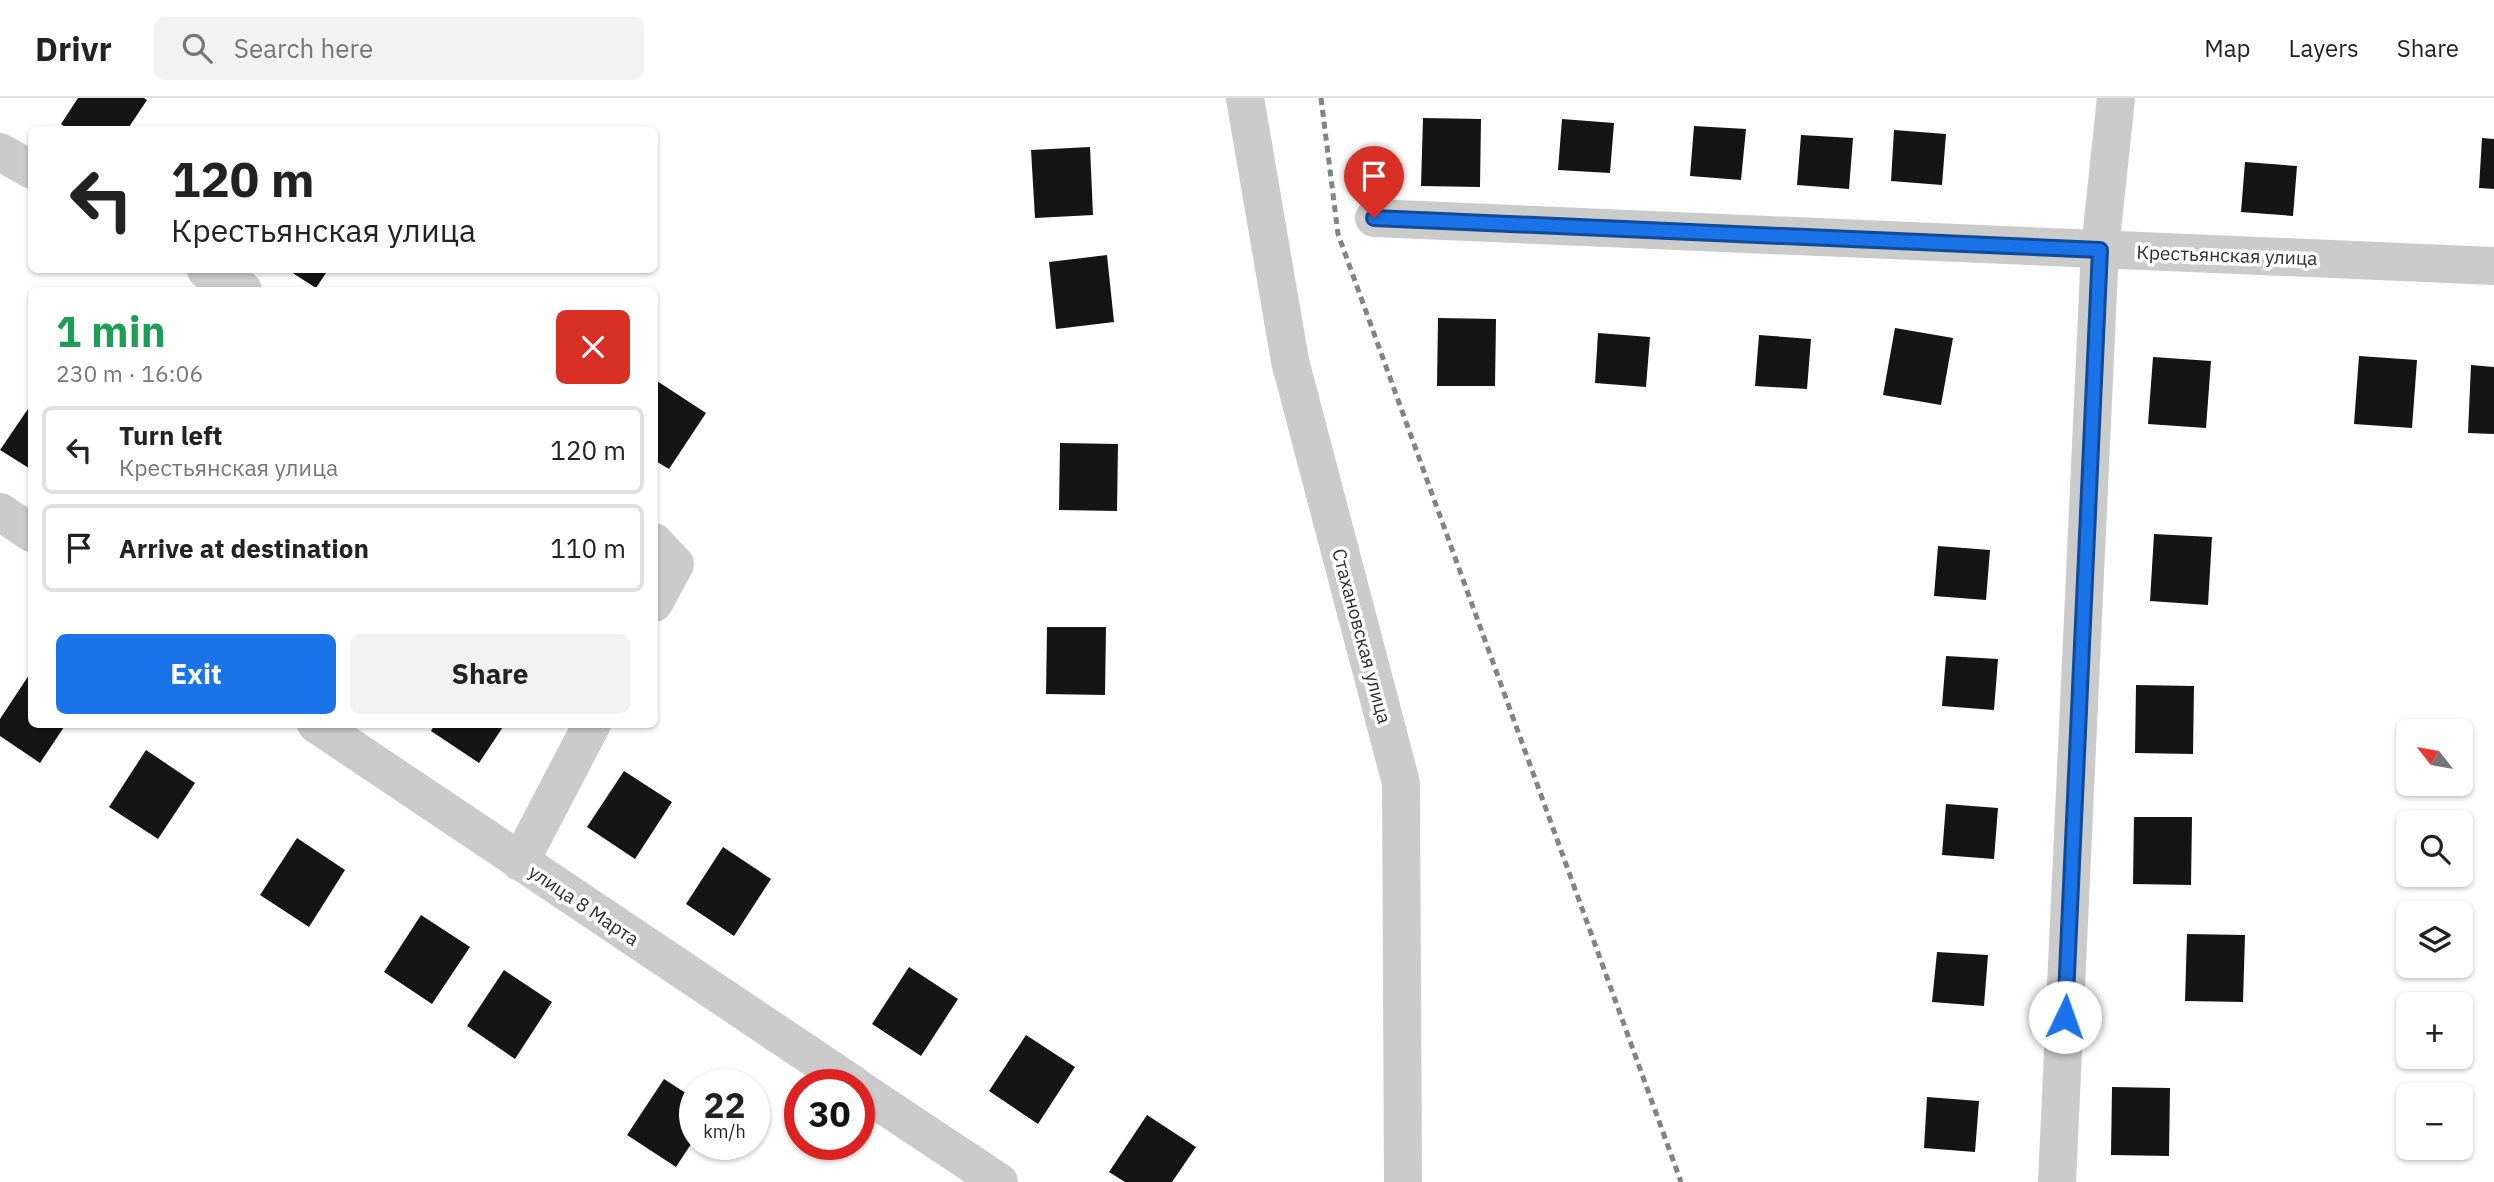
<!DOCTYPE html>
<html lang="en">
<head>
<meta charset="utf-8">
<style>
	:root { --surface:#fff; --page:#f2f2f2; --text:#222; --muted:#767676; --line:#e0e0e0; --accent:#1a73e8 }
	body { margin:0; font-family:"IBM Plex Sans",sans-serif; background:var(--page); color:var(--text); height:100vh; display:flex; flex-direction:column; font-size:26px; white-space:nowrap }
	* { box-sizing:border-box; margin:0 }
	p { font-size:23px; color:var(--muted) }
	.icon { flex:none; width:38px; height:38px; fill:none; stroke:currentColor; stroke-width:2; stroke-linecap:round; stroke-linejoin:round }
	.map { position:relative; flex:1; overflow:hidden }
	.details { position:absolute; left:28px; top:189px; width:630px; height:441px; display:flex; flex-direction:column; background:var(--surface); border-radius:10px; box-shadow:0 2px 5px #0004 }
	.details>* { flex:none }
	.guide { position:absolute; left:28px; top:28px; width:630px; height:147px; border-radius:10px; box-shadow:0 2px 5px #0004; background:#fff; color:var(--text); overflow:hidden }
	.needle { width:46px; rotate:301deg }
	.buttons { position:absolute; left:2396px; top:621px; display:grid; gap:14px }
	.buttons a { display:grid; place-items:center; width:77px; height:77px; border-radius:10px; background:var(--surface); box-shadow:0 2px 5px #0004; font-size:35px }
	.speed { position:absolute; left:679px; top:971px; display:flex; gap:14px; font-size:35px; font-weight:700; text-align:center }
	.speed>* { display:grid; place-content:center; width:91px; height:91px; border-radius:50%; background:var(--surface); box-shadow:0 2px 5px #0004; line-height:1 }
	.speed small { font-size:18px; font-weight:400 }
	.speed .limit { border:10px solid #d22; background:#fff; color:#111 }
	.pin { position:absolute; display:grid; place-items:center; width:60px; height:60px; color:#fff; margin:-72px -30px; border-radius:50% 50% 50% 0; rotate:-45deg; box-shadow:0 0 7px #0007 }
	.pin .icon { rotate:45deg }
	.me { position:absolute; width:77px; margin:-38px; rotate:3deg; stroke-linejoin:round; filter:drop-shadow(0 0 5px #0008) }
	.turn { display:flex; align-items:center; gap:24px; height:147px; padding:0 28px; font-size:32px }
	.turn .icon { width:91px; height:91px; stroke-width:2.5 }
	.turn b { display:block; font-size:49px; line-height:60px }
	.round { display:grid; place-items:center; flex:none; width:74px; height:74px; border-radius:10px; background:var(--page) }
	.headline { display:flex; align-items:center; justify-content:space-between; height:119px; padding:0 28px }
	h1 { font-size:42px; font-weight:700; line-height:52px; color:#1e9e55 }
	.button { display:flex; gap:14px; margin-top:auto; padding:14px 28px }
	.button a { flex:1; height:80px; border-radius:10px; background:var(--accent); color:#fff; font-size:28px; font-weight:700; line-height:80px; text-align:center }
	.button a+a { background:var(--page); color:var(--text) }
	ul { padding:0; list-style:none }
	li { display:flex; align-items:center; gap:21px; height:88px; margin:0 14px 10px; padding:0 14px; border:4px solid var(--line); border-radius:10px }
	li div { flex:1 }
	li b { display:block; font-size:26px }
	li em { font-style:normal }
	header { display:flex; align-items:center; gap:42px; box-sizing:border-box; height:98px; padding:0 35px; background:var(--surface); border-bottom:2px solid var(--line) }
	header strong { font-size:33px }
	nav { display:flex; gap:38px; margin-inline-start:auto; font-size:24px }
	.search { width:490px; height:63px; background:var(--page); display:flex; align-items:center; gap:18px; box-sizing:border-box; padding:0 24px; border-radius:10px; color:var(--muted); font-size:26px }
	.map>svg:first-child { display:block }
</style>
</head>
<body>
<header>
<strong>Drivr</strong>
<div class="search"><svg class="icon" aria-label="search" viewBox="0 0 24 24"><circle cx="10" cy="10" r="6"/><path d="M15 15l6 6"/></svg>Search here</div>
<nav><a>Map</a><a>Layers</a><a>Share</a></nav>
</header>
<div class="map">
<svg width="2494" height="1084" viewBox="0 0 2494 1084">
	<rect width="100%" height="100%" fill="#fff"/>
	<g fill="#151515">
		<polygon points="78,0 144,0 147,2 127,32 69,32 61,26"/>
		<polygon points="1423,20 1481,21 1480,89 1421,88"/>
		<polygon points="1562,21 1614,25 1610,75 1558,72"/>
		<polygon points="1694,28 1746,31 1741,82 1690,78"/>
		<polygon points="1894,32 1946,36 1942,87 1891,83"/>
		<polygon points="1801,37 1853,40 1849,91 1797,87"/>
		<polygon points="2482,40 2494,41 2494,91 2479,90"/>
		<polygon points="1090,49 1093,117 1035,120 1031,52"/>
		<polygon points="2245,64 2297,68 2293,118 2241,114"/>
		<polygon points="1107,157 1114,224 1056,231 1049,164"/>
		<polygon points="288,172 328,172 316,190"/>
		<polygon points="1438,220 1496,221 1495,288 1437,288"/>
		<polygon points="1895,230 1953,240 1941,307 1883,297"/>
		<polygon points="1598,235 1650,239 1646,289 1595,285"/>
		<polygon points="1759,237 1811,241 1807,291 1755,288"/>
		<polygon points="2359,258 2417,262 2412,330 2354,326"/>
		<polygon points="2153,259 2211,263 2206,330 2148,326"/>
		<polygon points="2471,267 2494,269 2494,336 2468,335"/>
		<polygon points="657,283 706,315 669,371 654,362 654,287"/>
		<polygon points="32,305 32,372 0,352"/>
		<polygon points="1060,345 1118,346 1117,413 1059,412"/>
		<polygon points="2154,436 2212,439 2208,507 2150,503"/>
		<polygon points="1938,448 1990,452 1986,502 1934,498"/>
		<polygon points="1047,529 1106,529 1105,597 1046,596"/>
		<polygon points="1946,558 1998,561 1994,612 1942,608"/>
		<polygon points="29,577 32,578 32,626 66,626 40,665 0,638 0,621"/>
		<polygon points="2136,587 2194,588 2193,656 2135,655"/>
		<polygon points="435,626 505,626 479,665 431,633"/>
		<polygon points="146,652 195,685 158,741 109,709"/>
		<polygon points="624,673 672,704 635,761 587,729"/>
		<polygon points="1946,706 1998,710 1994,761 1942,757"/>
		<polygon points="2134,719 2192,719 2191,787 2133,786"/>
		<polygon points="297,740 345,772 309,829 260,797"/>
		<polygon points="723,749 771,781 734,838 686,806"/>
		<polygon points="421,817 470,849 432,906 384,874"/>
		<polygon points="2187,836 2245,837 2243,904 2185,903"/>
		<polygon points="1937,854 1988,857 1984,908 1932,904"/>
		<polygon points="909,869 958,901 921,958 872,926"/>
		<polygon points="504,872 552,904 515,961 467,928"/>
		<polygon points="1026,937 1075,969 1038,1026 989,993"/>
		<polygon points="664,981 695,1001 695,1040 676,1069 627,1037"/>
		<polygon points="2112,989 2170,990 2169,1058 2111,1057"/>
		<polygon points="1927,999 1979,1003 1975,1054 1924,1050"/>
		<polygon points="1147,1017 1196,1049 1172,1084 1125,1084 1109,1074"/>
	</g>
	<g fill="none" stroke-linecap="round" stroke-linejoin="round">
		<g stroke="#cbcbcb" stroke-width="38">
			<polyline points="1245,0 1290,263 1401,685 1403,1084"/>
			<polyline points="0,54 32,72"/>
			<polyline points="1374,120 2494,168"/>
			<polyline points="206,172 243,192"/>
			<polyline points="0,414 32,435"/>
			<polyline points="654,444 675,466 654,505"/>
			<polyline points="316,626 854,987"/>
			<polyline points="520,764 592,626"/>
			<polyline points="859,991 999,1084"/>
			<polyline points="2057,1084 2100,151 2116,0"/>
		</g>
		<polyline stroke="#838383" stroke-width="5" stroke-dasharray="7 5" stroke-linecap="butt" points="1321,0 1338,136 1681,1084"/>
	</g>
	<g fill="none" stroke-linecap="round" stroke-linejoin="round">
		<defs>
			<polyline id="route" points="1374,120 2100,152 2065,919"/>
		</defs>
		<use href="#route" stroke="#114b97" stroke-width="18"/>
		<use href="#route" stroke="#1a73e8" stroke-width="12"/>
	</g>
	<g text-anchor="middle" stroke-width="7" stroke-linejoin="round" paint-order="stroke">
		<g font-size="19" fill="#2e2e2e" stroke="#fff">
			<text transform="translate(2227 157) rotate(2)" y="7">Крестьянская улица</text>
			<text transform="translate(1362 538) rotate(75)" y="7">Стахановская улица</text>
			<text transform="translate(584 807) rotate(34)" y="7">улица 8 Марта</text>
		</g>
	</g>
</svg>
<div class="buttons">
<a><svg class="needle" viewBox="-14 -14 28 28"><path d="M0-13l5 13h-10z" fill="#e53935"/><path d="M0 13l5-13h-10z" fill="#767676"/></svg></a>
<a><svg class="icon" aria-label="search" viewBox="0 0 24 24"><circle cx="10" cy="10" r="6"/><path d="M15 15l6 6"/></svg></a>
<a><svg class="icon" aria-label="layers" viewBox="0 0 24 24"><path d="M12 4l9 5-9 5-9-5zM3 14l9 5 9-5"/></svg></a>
<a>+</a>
<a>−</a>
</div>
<div class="speed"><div>22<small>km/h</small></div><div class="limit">30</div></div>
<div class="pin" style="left:1374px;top:120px;background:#d93025"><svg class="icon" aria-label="arrive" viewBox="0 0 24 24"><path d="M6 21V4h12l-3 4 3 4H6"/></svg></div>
<svg class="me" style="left:2065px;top:919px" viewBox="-20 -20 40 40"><circle r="19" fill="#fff"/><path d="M0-13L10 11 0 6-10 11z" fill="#1a73e8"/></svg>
<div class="guide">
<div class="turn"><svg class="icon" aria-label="left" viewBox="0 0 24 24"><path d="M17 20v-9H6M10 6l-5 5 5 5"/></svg><div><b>120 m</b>Крестьянская улица</div></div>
</div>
<section class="details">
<div class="headline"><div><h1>1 min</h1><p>230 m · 16:06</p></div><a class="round" style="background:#d93025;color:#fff"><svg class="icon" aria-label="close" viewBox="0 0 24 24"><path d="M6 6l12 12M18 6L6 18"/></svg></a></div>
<ul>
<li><svg class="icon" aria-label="left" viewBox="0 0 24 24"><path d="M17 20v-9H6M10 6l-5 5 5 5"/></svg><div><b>Turn left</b><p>Крестьянская улица</p></div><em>120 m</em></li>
<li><svg class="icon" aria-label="arrive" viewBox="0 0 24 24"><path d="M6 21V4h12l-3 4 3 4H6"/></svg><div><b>Arrive at destination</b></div><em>110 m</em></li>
</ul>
<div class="button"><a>Exit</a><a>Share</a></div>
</section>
</div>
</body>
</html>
